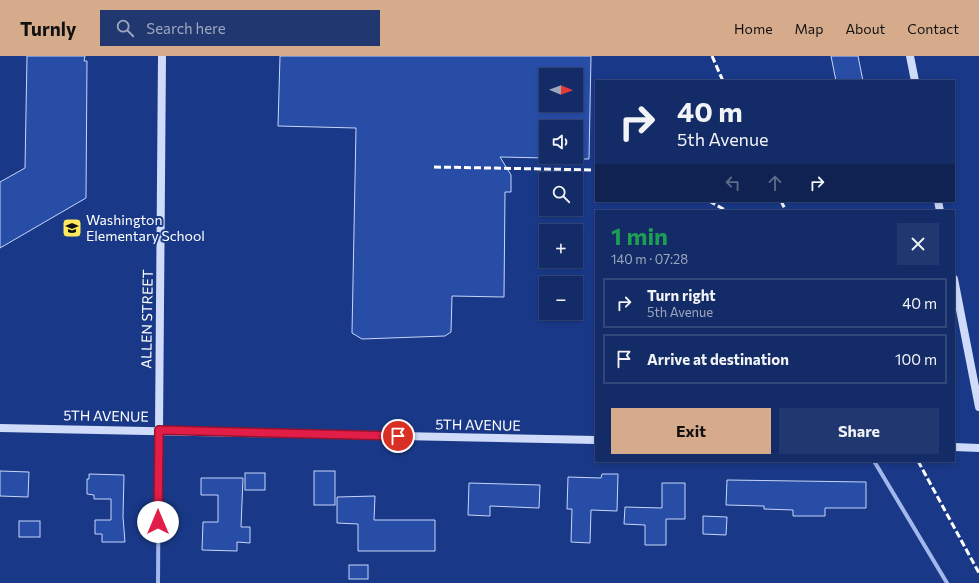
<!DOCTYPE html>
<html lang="en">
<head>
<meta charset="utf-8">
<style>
	:root { --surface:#132b66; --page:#20376f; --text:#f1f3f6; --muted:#9da7bf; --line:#32477a; --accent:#d6ab8b }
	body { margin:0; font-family:Commissioner,sans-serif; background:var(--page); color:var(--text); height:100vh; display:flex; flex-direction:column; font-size:15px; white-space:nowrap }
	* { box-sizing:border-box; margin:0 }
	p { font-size:13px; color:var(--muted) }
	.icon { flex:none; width:22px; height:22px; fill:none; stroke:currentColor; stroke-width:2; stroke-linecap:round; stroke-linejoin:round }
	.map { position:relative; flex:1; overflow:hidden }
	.drawer { position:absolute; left:595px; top:154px; width:360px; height:252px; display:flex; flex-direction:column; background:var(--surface); border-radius:0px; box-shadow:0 2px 6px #0003,0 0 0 1px var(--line) }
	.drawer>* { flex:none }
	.banner { position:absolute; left:595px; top:24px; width:360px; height:122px; border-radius:0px; box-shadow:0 2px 6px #0003,0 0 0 1px var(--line); background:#132b66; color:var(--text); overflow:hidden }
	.needle { width:26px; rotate:91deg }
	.fabs { position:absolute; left:539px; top:12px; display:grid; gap:8px }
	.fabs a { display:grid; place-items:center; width:44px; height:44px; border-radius:0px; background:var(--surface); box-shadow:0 2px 6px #0003,0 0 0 1px var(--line); font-size:20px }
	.pin { position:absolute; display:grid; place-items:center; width:34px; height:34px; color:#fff; margin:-17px; border:2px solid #fff; border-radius:50%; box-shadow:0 1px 4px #0007 }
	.me { position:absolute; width:44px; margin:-22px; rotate:0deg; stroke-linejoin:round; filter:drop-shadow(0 0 3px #0008) }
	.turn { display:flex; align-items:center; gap:14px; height:84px; padding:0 16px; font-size:18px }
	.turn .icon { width:52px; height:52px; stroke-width:2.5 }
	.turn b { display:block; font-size:28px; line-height:34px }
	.lanes { display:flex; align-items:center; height:38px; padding:0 16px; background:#0003; justify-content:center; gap:20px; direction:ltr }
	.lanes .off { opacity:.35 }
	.round { display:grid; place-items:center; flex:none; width:42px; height:42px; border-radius:0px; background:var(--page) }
	.summary { display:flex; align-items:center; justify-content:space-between; height:68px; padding:0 16px }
	h1 { font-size:24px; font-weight:700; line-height:30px; color:#1e9e55 }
	.action { display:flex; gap:8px; margin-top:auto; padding:8px 16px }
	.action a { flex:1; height:46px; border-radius:0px; background:var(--accent); color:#111; font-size:16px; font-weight:700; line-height:46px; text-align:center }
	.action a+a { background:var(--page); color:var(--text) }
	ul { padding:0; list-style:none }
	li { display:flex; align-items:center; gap:12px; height:50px; margin:0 8px 6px; padding:0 8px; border:2px solid var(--line); border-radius:0px }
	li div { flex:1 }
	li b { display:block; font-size:15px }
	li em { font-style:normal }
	header { display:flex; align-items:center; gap:24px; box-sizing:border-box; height:56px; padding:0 20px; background:var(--accent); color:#111 }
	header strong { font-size:19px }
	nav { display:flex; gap:22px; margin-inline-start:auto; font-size:14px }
	.search { width:280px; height:36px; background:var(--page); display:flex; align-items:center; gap:10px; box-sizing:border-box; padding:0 14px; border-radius:0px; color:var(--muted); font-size:15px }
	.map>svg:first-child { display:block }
</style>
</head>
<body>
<header>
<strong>Turnly</strong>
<div class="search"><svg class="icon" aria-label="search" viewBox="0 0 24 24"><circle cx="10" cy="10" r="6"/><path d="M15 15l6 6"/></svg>Search here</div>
<nav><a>Home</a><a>Map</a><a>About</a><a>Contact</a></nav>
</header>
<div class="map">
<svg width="979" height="527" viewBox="0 0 979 527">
	<rect width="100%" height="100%" fill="#193988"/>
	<g fill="#284da7" stroke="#c7d6f9" fill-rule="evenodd">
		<polygon points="27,0 85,0 84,5 87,5 86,142 0,192 0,126 25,112"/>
		<path d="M280,0H591L589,103H576V71H546V102L500,101L511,119V136H505L504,241L452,240L451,276L445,280L362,283L352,277L356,72L278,70ZM546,19H576V49H546Z"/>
		<polygon points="831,0 858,0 863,25 836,25"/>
		<polygon points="0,415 29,416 28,441 0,440"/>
		<rect x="314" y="415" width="21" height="34"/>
		<rect x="245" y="417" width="20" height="17"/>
		<polygon points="89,418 124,419 123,461 125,486 102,486 102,478 95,478 95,464 111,464 111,443 94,443 94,439 87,438 87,423 89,423"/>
		<polygon points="602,418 618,418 617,455 591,454 590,487 571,486 572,453 567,453 568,421 601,422"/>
		<polygon points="201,422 243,422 241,471 250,471 250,487 237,486 237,495 202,494 203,466 218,466 218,439 201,439"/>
		<polygon points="727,424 866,426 866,452 825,452 825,460 793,460 793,454 764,453 764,450 726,449"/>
		<polygon points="469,427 540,429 539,452 490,450 490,460 468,459"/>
		<polygon points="662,427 685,427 685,463 666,463 666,489 645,489 645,469 624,468 625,451 662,452"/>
		<polygon points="375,440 374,464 435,464 435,495 358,495 358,468 337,467 337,441"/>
		<polygon points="703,460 727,461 726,479 703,478"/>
		<rect x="19" y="465" width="21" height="16"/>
		<rect x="349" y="509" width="19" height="14"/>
	</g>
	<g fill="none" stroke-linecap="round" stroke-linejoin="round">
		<g stroke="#a2b8ed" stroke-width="4">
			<polyline points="874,405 947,527"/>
			<polyline points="158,527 159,375"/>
		</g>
		<g stroke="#cfdbf9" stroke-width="8">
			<polyline points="910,0 915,25"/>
			<polyline points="938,145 940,155"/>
			<polyline points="954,223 979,351"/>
			<polyline points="0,372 596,384"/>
			<polyline points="159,374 162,0"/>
			<polyline points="954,391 979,392"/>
		</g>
		<g stroke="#fff" stroke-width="3" stroke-dasharray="7 3" stroke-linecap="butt">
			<polyline points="712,0 723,25"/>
			<polyline points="434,111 596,114"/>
			<polyline points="709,145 727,155"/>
			<polyline points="781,145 786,155"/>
			<polyline points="918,405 979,517"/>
		</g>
	</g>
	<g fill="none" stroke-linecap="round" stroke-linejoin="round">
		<defs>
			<polyline id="route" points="158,466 159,374 398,380"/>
		</defs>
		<use href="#route" stroke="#92132f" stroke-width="10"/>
		<use href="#route" stroke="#e11d48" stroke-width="7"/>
	</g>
	<defs>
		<symbol id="school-square" viewBox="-11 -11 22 22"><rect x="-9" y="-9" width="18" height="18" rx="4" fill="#ffe95e" stroke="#193988"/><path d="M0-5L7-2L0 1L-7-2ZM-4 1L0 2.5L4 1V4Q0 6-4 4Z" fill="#111"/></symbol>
	</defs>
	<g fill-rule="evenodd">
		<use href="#school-square" x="61" y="161" width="22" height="22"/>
	</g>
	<g text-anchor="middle" stroke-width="4" stroke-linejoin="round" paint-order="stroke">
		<g font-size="14" fill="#fff" stroke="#193988" text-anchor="start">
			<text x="86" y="169">Washington<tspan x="86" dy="16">Elementary School</tspan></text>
		</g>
		<g font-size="14" fill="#fff" stroke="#193988">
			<text transform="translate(147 263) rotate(-89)" y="5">ALLEN STREET</text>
			<text transform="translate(106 360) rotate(1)" y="5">5TH AVENUE</text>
			<text transform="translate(478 369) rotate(1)" y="5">5TH AVENUE</text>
		</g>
	</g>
</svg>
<div class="fabs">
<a><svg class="needle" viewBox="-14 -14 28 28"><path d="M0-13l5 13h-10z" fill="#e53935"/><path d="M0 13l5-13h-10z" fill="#9da7bf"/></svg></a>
<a><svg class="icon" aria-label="sound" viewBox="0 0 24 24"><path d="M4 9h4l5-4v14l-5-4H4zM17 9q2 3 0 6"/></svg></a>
<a><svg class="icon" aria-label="search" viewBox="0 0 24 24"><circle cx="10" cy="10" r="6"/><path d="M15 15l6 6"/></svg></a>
<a>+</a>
<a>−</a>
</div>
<div class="pin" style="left:398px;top:380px;background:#d93025"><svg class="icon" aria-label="arrive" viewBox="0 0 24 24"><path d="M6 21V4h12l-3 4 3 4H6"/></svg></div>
<svg class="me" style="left:158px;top:466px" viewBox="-20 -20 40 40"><circle r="19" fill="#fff"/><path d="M0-13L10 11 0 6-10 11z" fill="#e11d48"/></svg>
<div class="banner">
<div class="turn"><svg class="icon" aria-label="right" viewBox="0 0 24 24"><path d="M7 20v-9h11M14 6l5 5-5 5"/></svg><div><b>40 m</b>5th Avenue</div></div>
<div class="lanes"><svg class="icon off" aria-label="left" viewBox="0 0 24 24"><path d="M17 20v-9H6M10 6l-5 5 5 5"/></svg><svg class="icon off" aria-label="ahead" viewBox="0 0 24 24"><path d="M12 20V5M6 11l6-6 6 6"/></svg><svg class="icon" aria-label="right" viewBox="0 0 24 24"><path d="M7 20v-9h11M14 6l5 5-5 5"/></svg></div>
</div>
<section class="drawer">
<div class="summary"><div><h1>1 min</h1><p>140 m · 07:28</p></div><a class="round"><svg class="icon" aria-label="close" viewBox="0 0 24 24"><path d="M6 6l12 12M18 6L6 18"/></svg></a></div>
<ul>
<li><svg class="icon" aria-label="right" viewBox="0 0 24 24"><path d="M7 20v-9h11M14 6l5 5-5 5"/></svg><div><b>Turn right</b><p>5th Avenue</p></div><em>40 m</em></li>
<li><svg class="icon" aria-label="arrive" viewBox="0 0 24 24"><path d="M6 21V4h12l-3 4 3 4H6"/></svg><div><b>Arrive at destination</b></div><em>100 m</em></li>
</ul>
<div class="action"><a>Exit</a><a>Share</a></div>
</section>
</div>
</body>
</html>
